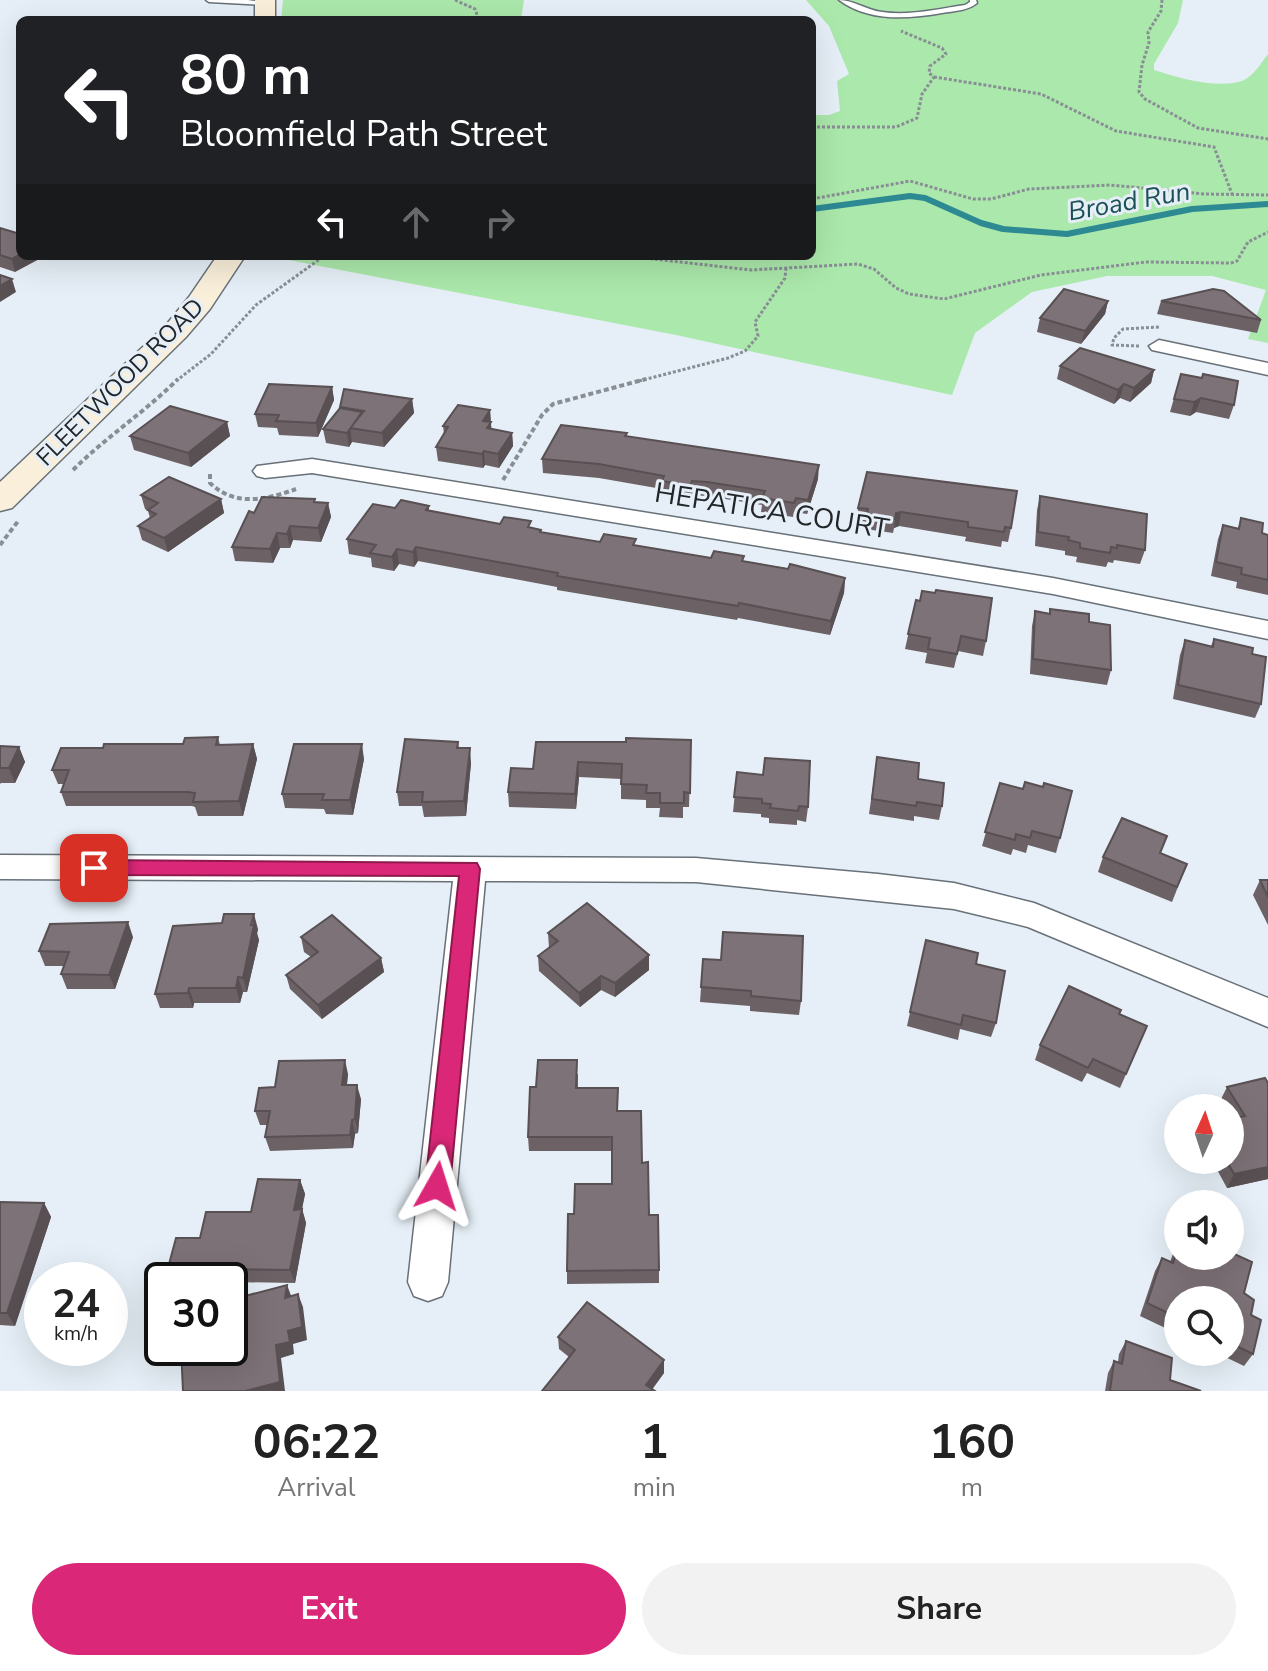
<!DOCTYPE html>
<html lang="en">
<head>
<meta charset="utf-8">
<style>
	:root { --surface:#fff; --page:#f2f2f2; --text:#222; --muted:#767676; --accent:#db2777 }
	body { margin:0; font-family:"Nunito Sans",sans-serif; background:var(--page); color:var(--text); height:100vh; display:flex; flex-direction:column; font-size:30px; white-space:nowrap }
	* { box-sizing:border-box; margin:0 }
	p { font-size:26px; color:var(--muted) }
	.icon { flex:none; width:44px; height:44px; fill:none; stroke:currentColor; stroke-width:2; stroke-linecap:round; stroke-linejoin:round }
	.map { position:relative; height:1391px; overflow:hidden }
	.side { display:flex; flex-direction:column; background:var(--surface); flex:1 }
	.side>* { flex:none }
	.top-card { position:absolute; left:16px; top:16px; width:800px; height:244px; border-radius:12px; box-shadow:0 8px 32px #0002; background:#202124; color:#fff; overflow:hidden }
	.needle { width:52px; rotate:3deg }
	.tools { position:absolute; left:1164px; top:1094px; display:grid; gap:16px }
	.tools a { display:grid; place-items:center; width:80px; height:80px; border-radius:50%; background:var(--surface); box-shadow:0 8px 32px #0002; font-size:40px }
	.speed { position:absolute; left:24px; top:1262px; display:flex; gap:16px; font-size:40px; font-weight:700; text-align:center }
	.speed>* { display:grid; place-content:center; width:104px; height:104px; border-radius:50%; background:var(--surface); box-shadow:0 8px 32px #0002; line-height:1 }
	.speed small { font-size:20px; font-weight:400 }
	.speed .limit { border:4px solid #111; border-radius:12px; background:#fff; color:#111 }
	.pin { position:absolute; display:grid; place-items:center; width:68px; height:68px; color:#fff; margin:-34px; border-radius:16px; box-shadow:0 4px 12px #0006 }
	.me { position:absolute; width:88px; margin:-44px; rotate:6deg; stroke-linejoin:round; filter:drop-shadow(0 0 6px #0008) }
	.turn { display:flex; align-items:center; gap:28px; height:168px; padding:0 32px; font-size:36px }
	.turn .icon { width:104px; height:104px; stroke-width:2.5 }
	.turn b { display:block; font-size:56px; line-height:68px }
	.lanes { display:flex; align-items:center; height:76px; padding:0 32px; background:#0003; justify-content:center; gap:40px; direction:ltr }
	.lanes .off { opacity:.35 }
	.eta { display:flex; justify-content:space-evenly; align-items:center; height:136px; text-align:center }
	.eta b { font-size:48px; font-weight:700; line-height:56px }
	.primary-button { display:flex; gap:16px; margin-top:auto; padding:16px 32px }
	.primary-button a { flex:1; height:92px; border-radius:48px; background:var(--accent); color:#fff; font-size:32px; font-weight:700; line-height:92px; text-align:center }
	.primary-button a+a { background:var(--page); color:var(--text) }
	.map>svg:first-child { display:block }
</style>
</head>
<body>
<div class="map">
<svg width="1268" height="1391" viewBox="0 0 1268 1391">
	<rect width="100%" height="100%" fill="#e6eff7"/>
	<g fill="#abe8ab">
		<polygon points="283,0 524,0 521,20 281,20"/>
		<path d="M806,0H1183L1178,23L1154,64V70C1179,78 1216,89 1242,81C1253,77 1261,63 1268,54V343L1248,339L1266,290L1212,276H1107L1032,292L975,333L952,395L676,335L268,256H812V115H829L840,111L837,81L849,74L829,26Z"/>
	</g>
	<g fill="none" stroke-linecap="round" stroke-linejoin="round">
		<polyline stroke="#2d8992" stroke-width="6" points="812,209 910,196 925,198 981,223 1003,229 1067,234 1192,209 1268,204"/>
		<defs>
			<g id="service">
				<polygon points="206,0 248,0 268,3 265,5 209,2"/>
				<path d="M839,0C853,0 866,10 882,12C909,16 938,9 965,5L970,2V0H976L977,3C967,11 954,11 942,13C907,19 869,22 839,0Z"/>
			</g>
			<g id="minor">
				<polygon points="1159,340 1268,363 1268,375 1152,350 1149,346"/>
				<polygon points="312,459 1053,578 1268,621 1268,639 1053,594 312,473 265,478 257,476 253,471 257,466"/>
				<polygon points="0,855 696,858 878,874 954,883 1034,903 1268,998 1268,1027 1028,927 954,909 696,882 485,881 448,1282 442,1296 428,1301 414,1296 408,1282 453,881 0,879"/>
			</g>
			<g id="secondary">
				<rect x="255" y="0" width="20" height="20"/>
				<polygon points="217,256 245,256 210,309 186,337 12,508 0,511 0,482 166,325 189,297"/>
			</g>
		</defs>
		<use href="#service" stroke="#687078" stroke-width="3"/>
		<use href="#minor" stroke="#687078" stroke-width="3"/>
		<use href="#secondary" stroke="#687078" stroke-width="3"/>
		<g stroke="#888e94" stroke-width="3" stroke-dasharray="3 2" stroke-linecap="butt">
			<polyline points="455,0 475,9 479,20"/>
			<polyline points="1162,0 1161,11 1148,32 1149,43 1142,65 1139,92 1145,99 1198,128 1268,139"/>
			<polyline points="934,77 1041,94 1116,131 1214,147 1232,194"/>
			<polyline points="812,127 896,127 917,118 922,94 934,77 929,73 930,66 946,54 942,48 901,31"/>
			<polyline points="812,199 910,181 973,199 991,199 1029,189 1110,185 1204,194 1268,195"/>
			<polyline points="575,256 636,257 751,270 858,264 874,269 896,288 909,294 944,299 1041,275 1146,262 1231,263 1237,261 1248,242 1268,232"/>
			<polyline points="1139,346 1112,345 1114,338 1123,329 1160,327"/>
			<polyline points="176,381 211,354 256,305 324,256"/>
			<polyline points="639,381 728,358 745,351 758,336 755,322 785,278 786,268"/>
		</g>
		<g stroke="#888e94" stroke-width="4" stroke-dasharray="5 3" stroke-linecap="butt">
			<path d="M73,470C106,437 145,412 178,379"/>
			<path d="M210,474V483C235,507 266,500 296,489"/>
			<polyline points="503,480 542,415 553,404 646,379"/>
			<polyline points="0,545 19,520"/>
		</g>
		<use href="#service" fill="#fff" fill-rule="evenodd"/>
		<use href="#minor" fill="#fff" fill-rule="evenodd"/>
		<use href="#secondary" fill="#f9efda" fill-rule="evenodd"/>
	</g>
	<g fill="#6c6266">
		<polygon points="0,228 20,234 15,272 0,267"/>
		<polygon points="1108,301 1105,314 1081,344 1037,332 1040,318"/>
		<polygon points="1161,301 1261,320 1257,333 1157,314"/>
		<polygon points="1060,366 1154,370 1151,383 1130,402 1120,398 1114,404 1057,379"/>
		<polygon points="1181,374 1234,405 1229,419 1196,412 1190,416 1170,412"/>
		<polygon points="332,387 334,400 318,437 279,435 277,428 258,427 255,414"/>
		<polygon points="412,399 414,413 384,447 352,442 349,447 326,443 323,429 341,409 340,407"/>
		<polygon points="490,410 491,429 512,433 513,446 499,468 485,465 483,468 438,461 436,447 444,434 443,426"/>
		<polygon points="227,422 230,436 191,467 134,450 130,436"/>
		<polygon points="627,433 627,436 818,479 807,514 794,512 793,517 761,512 762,505 707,496 691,495 690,500 662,495 662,489 599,478 543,473 542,459"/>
		<polygon points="867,472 1011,528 1008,542 1002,541 1001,547 965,541 966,537 899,526 894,528 893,533 865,529 866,523 857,522 858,508"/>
		<polygon points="141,495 221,499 224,513 168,552 142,540 138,526 150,518 148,511 145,509"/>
		<polygon points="1040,496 1145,550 1140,564 1114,560 1113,563 1108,562 1106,567 1076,562 1077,557 1065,555 1065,551 1035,546 1037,510"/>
		<polygon points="316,502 328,503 331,517 321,542 293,540 290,548 280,548 273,563 235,561 232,547 254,513"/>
		<polygon points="429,506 429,510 500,524 531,528 541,533 600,542 636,545 711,558 744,561 845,578 844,593 830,635 738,618 737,620 557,590 557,587 418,561 414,567 399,564 394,571 372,567 371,558 349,554 347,539"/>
		<polygon points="1241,518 1262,533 1268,535 1268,595 1236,588 1237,582 1211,576 1218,539 1223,525 1238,528"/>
		<polygon points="916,600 986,641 983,656 958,651 954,668 925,663 927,653 905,649"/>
		<polygon points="1050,609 1089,622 1111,670 1107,685 1030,674 1032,626 1035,611 1049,613"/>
		<polygon points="1214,639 1252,654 1261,704 1255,718 1173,699 1180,655 1185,640 1211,646"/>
		<polygon points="218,737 220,745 253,744 257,759 243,816 198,816 195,807 192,806 66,806 61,792 63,784 58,784 52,770 103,748 183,744"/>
		<polygon points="691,740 689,807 683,807 683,818 659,817 660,808 646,808 646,800 621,799 621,779 579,777 576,809 509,807 508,792 533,769 626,742"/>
		<polygon points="458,742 459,748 471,763 466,816 424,817 422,806 399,806 397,792"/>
		<polygon points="0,746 19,747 25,762 15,783 1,783 0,784"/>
		<polygon points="877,757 918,779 942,806 939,820 914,816 914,821 869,814"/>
		<polygon points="364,759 353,815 326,814 324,809 285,808 282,794"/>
		<polygon points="737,772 808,807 806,822 797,820 797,825 769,823 769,818 761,817 761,814 733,812"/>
		<polygon points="1000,783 1060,838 1056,853 1028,845 1026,853 1013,849 1011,855 982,846"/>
		<polygon points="1160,854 1187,864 1172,902 1098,872 1103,857"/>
		<polygon points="1260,880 1268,880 1268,925 1253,895"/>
		<polygon points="258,929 257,934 259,940 247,992 243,992 240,1003 194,1003 193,1008 160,1008 155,994"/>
		<polygon points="548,933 649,970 615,997 601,990 580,1007 539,971 538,956 549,948"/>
		<polygon points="133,937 115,989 67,989 61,974 64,966 45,966 39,951"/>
		<polygon points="301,937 381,958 384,972 322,1019 290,989 286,975 311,957 304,952"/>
		<polygon points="926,940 976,964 996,1023 991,1037 960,1029 958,1040 907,1026"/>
		<polygon points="703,959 801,1001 799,1015 750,1011 750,1006 700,1002"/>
		<polygon points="1120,1014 1147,1026 1120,1088 1087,1073 1082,1082 1035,1060 1040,1045"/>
		<polygon points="348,1074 347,1085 361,1099 358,1133 355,1134 353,1148 270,1151 265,1137 267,1125 260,1125 255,1111 275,1087"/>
		<polygon points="578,1074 578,1088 618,1111 642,1163 659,1270 659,1283 567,1284 567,1271 574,1214 612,1184 612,1151 529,1151 528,1137 536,1087"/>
		<polygon points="1265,1078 1268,1179 1227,1188 1215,1166 1208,1168 1203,1160 1230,1160 1231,1119 1230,1108 1224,1108 1220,1101 1227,1087"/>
		<polygon points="300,1180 305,1194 302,1209 306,1223 295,1283 230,1282 230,1280 174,1280 168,1268 200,1238 251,1212"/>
		<polygon points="0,1202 44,1203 51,1217 15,1326 0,1325"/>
		<polygon points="1178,1240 1178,1256 1244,1293 1251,1315 1253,1354 1244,1366 1215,1352 1230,1352 1230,1300 1178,1300 1178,1334 1140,1316 1155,1271 1162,1258 1170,1262"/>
		<polygon points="558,1337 664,1360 664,1373 652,1389 569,1357 559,1349"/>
		<polygon points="1126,1341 1170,1380 1201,1391 1105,1391 1108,1373 1114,1361 1118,1362 1119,1354"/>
	</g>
	<g fill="#585053">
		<polygon points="20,254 20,256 45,256 15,272 12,259"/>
		<polygon points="12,279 16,292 0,302 0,286"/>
		<polygon points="1108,301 1105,314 1081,344 1085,331"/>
		<polygon points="1154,370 1151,383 1130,402 1134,388"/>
		<polygon points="1124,384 1120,398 1114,404 1118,390"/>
		<polygon points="332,387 334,400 318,437 316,423"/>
		<polygon points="1201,398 1196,412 1190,416 1194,402"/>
		<polygon points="412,399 414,413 384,447 382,433"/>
		<polygon points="490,410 492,436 483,421"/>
		<polygon points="362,412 350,428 352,442 349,447 347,433"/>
		<polygon points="227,422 230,436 191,467 188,453"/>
		<polygon points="512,433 513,446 499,468 498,454"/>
		<polygon points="484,451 485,465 483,468 482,454"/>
		<polygon points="819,465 818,479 807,514 808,500"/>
		<polygon points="221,499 224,513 168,552 164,538"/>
		<polygon points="328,503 331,517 321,542 318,528"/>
		<polygon points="901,512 899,526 894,528 896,513"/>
		<polygon points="290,526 293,540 290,548 287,534"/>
		<polygon points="277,533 280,548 273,563 270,549"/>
		<polygon points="416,547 418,561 414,567 413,552"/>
		<polygon points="397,549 399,564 394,571 392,557"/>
		<polygon points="845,578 844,593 830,635 831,621"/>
		<polygon points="253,744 257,759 243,816 239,801"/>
		<polygon points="362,744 364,759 353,815 350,800"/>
		<polygon points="19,747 25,762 15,783 9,768"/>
		<polygon points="470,748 471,763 466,816 464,801"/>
		<polygon points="578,762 579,777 576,809 575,794"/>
		<polygon points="254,914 258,929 257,933 259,940 247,992 243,978"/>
		<polygon points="128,922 133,937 115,989 109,975"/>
		<polygon points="649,955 649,970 615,997 615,983"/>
		<polygon points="381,958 384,972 322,1019 318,1005"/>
		<polygon points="601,976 601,990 580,1007 579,993"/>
		<polygon points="238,977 243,992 240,1003 236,988"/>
		<polygon points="189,988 194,1003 193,1008 188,993"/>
		<polygon points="345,1060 348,1074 345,1099 342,1085"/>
		<polygon points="357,1085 361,1099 358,1133 355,1119"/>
		<polygon points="352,1120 355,1134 353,1148 350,1135"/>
		<polygon points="1212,1160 1218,1160 1215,1166 1208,1168"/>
		<polygon points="1268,1167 1268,1179 1227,1188 1234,1174"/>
		<polygon points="300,1180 305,1194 299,1223 294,1210"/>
		<polygon points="44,1203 51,1217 15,1326 7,1313"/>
		<polygon points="302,1209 306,1223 295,1283 290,1270"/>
		<polygon points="287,1285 292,1298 285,1298"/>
		<polygon points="298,1294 303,1307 307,1340 293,1344 294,1354 281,1358 285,1391 245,1391 276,1345 288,1331"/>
		<polygon points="664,1360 664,1373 651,1391 646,1385"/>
	</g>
	<g fill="#7d7277" stroke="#585053" stroke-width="2">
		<polygon points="0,228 20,234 20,254 12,259 0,255"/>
		<polygon points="0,275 12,279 0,286"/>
		<polygon points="1064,289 1108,301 1085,331 1040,318"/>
		<polygon points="1213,289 1224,291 1261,320 1161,301"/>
		<polygon points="1080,348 1154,370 1134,388 1124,384 1118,390 1060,366"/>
		<polygon points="1181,374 1202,378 1203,374 1238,381 1234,405 1201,398 1194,402 1174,399"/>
		<polygon points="269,384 332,387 316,423 276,421 279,415 255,414"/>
		<polygon points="344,389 412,399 382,433 350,428 364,411 340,407"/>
		<polygon points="458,405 490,410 483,421 491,422 487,428 512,433 498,454 484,451 482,454 436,447 448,427 443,426"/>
		<polygon points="170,406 227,422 188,453 130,436"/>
		<polygon points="340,408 362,412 347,433 323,429"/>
		<polygon points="561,425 627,433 625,436 819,465 808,500 796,498 794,503 762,498 765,491 707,482 692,481 690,486 662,481 664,476 599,464 542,459"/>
		<polygon points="867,472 1017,491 1011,528 1005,527 1004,532 968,527 968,522 901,512 896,513 895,519 867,515 868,509 858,508"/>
		<polygon points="169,477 221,499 164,538 138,526 156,514 148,510 158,503 141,495"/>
		<polygon points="1040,496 1147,514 1145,550 1117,545 1117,548 1111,547 1110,553 1080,548 1080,543 1068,540 1069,537 1038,532"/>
		<polygon points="262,497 315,499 314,502 328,503 318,528 290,526 287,534 277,533 270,549 232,547 249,511 254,513"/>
		<polygon points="401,500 429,506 426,510 500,524 504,517 531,521 528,527 541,530 540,532 600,542 604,534 636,539 633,545 711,558 714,551 744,556 742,561 788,569 790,564 845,578 831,621 739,603 738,606 557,576 558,573 416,547 413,552 397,549 392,557 370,553 376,545 347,539 373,504 395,508"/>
		<polygon points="1241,518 1263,523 1262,533 1268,535 1268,580 1241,574 1242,568 1216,562 1223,525 1239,529"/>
		<polygon points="936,590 992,598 986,641 961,636 957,654 928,649 930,638 908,634 916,600 920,601 922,591 935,593"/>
		<polygon points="1050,609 1089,614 1089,622 1110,625 1111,670 1033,659 1035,611 1050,614"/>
		<polygon points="1214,639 1253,648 1252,654 1266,657 1261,704 1178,685 1185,640 1213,647"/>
		<polygon points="218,737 216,745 253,744 239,801 193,802 195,793 188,792 61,792 69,770 52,770 61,748 103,748 104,744 183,744 185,738"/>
		<polygon points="626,738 691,740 690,793 684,792 684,803 660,803 660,793 646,793 647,785 621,784 622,764 578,762 575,794 508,792 511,768 533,769 536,742 626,742"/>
		<polygon points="405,739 458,742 457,748 470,748 464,801 422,802 423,792 397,792"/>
		<polygon points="294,744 362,744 350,800 322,800 324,794 282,794"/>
		<polygon points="0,746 19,747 9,768 0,768"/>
		<polygon points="877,757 919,763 918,779 944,783 942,806 917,802 916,806 872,799"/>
		<polygon points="765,758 810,761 808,807 799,806 798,811 770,808 771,804 762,803 762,799 734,797 737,772 763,775"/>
		<polygon points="1025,782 1043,787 1044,783 1072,791 1060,838 1032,831 1030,838 1016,834 1015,840 985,832 1000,783 1023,789"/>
		<polygon points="1122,818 1167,836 1160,853 1187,864 1177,887 1103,857"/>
		<polygon points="1260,880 1268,880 1268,897"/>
		<polygon points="587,903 649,955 615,983 601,976 579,993 538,956 558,941 548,933"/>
		<polygon points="224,914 254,914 251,925 254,925 243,978 238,977 236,988 189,988 188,993 155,994 173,926 222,923"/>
		<polygon points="332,915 381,958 318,1005 286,975 318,952 301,937"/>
		<polygon points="128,922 109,975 61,974 69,952 39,951 50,924"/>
		<polygon points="723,932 803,936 801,1001 751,996 751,991 701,987 703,959 721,960"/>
		<polygon points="926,940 978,953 976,964 1005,971 996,1023 963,1015 961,1025 910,1012"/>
		<polygon points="1069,986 1121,1010 1119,1014 1147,1026 1126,1074 1093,1059 1088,1068 1040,1045"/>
		<polygon points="345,1060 342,1085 357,1085 355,1119 352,1120 350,1135 265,1137 270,1111 255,1111 259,1088 275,1087 279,1061"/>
		<polygon points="538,1060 577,1060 576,1088 618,1088 617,1111 641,1111 642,1163 648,1162 649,1215 658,1215 659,1270 567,1271 568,1214 574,1214 575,1184 612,1184 612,1137 528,1137 530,1087 536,1087"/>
		<polygon points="1265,1078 1268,1083 1268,1167 1234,1174 1226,1160 1230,1160 1230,1119 1245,1116 1227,1087"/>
		<polygon points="258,1179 300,1180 294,1210 302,1209 290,1270 168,1268 176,1238 200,1238 206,1212 251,1212"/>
		<polygon points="0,1202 44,1203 7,1313 0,1313"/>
		<polygon points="1178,1247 1178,1256 1230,1256 1230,1252 1252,1262 1244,1293 1254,1300 1251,1315 1261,1320 1253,1354 1230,1343 1230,1300 1178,1300 1178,1318 1147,1303 1162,1258 1173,1263"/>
		<polygon points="287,1285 285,1298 298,1294 302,1327 288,1331 290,1342 276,1345 280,1382 245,1391 183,1391 181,1348 230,1348 230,1300"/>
		<polygon points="587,1302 664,1360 646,1385 655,1391 542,1391 575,1350 558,1337"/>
		<polygon points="1126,1341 1172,1358 1170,1380 1201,1391 1110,1391 1114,1361 1122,1364"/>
	</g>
	<polygon fill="#db2777" stroke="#8e194d" stroke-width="2" points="94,860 477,863 480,869 450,1186 446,1195 437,1198 429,1195 425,1186 459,876 94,875 87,873 84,868 87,862"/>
	<g text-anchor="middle" stroke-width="6" stroke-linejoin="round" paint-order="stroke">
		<g font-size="24" fill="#222629" stroke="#e6eff7">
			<text transform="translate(120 382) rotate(-45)" y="8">FLEETWOOD ROAD</text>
		</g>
		<g font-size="26" font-style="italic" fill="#1b5055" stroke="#e6eff7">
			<text transform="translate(1129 201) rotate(-10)" y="9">Broad Run</text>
		</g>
		<g font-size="28" fill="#222629" stroke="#e6eff7">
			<text transform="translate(772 510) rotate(9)" y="10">HEPATICA COURT</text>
		</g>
	</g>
</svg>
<div class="tools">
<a><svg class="needle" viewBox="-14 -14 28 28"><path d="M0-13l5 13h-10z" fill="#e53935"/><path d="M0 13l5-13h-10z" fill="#767676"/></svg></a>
<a><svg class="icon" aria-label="sound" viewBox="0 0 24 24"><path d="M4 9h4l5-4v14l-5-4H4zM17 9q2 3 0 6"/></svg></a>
<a><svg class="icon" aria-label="search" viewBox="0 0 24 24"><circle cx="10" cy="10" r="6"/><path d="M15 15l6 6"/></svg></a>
</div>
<div class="speed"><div>24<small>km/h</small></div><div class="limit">30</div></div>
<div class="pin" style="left:94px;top:868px;background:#d93025"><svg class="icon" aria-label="arrive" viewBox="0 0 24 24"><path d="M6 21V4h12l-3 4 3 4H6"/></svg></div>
<svg class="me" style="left:437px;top:1186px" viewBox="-20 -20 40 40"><path d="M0-17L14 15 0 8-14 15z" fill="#db2777" stroke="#fff" stroke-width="4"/></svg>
<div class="top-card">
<div class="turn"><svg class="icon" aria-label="left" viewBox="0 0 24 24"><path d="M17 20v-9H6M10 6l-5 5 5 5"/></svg><div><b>80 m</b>Bloomfield Path Street</div></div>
<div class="lanes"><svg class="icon" aria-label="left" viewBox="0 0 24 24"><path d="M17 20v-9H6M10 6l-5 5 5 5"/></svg><svg class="icon off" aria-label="ahead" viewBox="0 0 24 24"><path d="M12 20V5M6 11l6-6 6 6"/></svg><svg class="icon off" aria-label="right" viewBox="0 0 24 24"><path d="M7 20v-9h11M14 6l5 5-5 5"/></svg></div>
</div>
</div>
<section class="side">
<div class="eta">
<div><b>06:22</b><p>Arrival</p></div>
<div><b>1</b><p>min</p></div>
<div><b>160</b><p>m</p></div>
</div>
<div class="primary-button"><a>Exit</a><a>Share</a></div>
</section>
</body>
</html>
